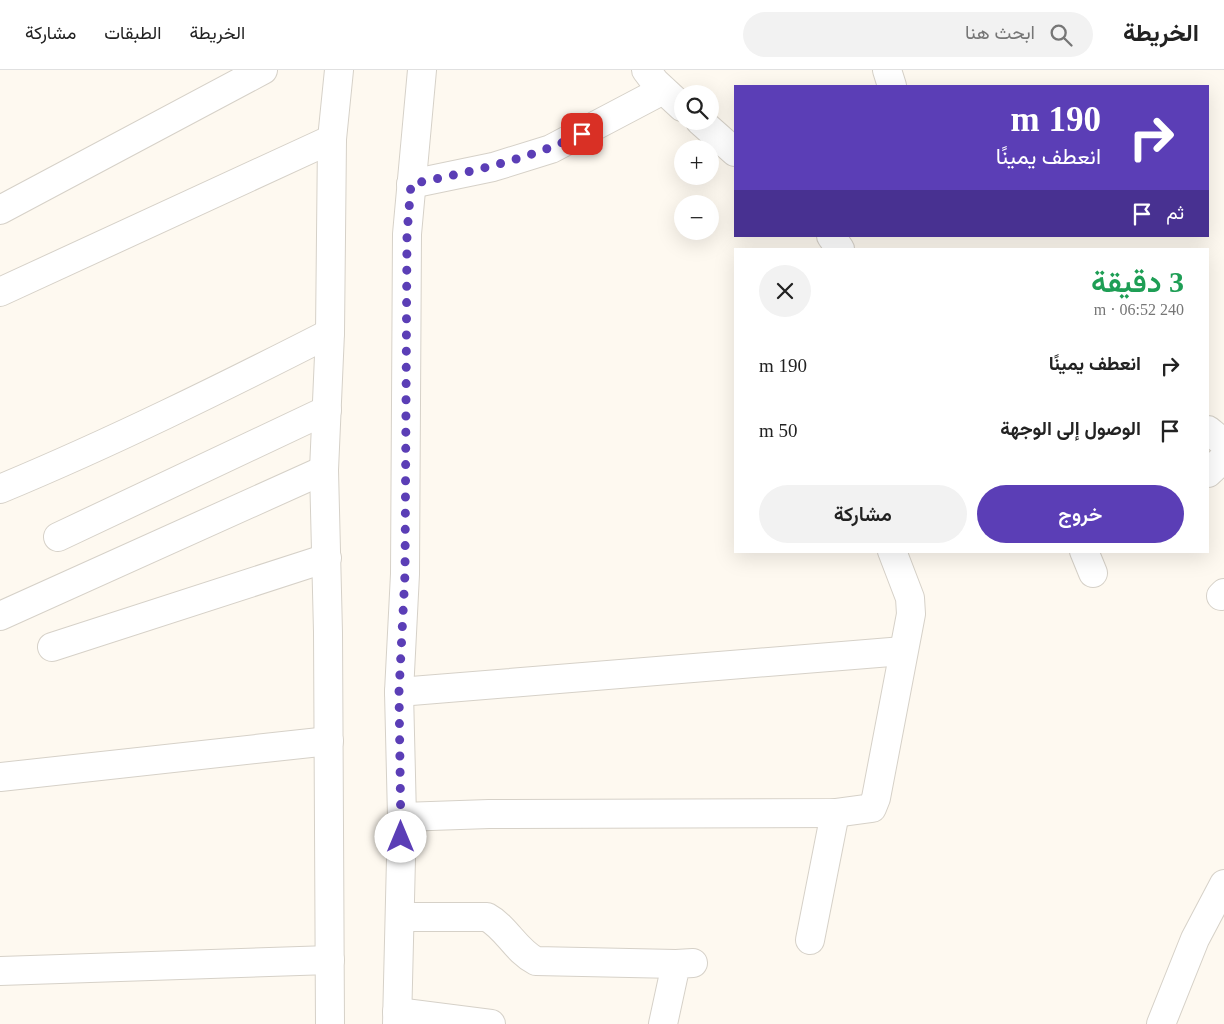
<!DOCTYPE html>
<html lang="ar">
<head>
<meta charset="utf-8">
<style>
	:root { --surface:#fff; --page:#f2f2f2; --text:#222; --muted:#767676; --line:#e0e0e0; --accent:#5b3eb6 }
	body { margin:0; font-family:"Times New Roman",Vazirmatn,serif; background:var(--page); color:var(--text); direction:rtl; height:100vh; display:flex; flex-direction:column; font-size:19px; white-space:nowrap }
	* { box-sizing:border-box; margin:0 }
	p { font-size:16px; color:var(--muted) }
	.icon { flex:none; width:28px; height:28px; fill:none; stroke:currentColor; stroke-width:2; stroke-linecap:round; stroke-linejoin:round }
	.map { position:relative; flex:1; overflow:hidden; direction:ltr }
	.sheet { position:absolute; left:734px; top:178px; width:475px; height:305px; display:flex; flex-direction:column; background:var(--surface); border-radius:0px; box-shadow:0 5px 20px #0002; direction:rtl }
	.sheet>* { flex:none }
	.guide { position:absolute; left:734px; top:15px; width:475px; height:152px; border-radius:0px; box-shadow:0 5px 20px #0002; direction:rtl; background:#5b3eb6; color:#fff; overflow:hidden }
	.controls { position:absolute; left:674px; top:15px; display:grid; gap:10px }
	.controls a { display:grid; place-items:center; width:45px; height:45px; border-radius:50%; background:var(--surface); box-shadow:0 5px 20px #0002; font-size:25px }
	.pin { position:absolute; display:grid; place-items:center; width:42px; height:42px; color:#fff; margin:-21px; border-radius:10px; box-shadow:0 2px 8px #0006 }
	.me { position:absolute; width:55px; margin:-28px; rotate:0deg; stroke-linejoin:round; filter:drop-shadow(0 0 4px #0008) }
	.turn { display:flex; align-items:center; gap:18px; height:105px; padding:0 25px; font-size:22px }
	.turn .icon { width:65px; height:65px; stroke-width:2.5 }
	.turn b { display:block; font-size:35px; line-height:42px }
	.then { display:flex; align-items:center; height:48px; padding:0 25px; background:#0003; gap:10px; font-size:19px }
	.round { display:grid; place-items:center; flex:none; width:52px; height:52px; border-radius:26px; background:var(--page) }
	.overview { display:flex; align-items:center; justify-content:space-between; height:85px; padding:0 25px }
	h1 { font-size:30px; font-weight:600; line-height:38px; color:#1e9e55 }
	.action { display:flex; gap:10px; margin-top:auto; padding:10px 25px }
	.action a { flex:1; height:58px; border-radius:30px; background:var(--accent); color:#fff; font-size:20px; font-weight:600; line-height:58px; text-align:center }
	.action a+a { background:var(--page); color:var(--text) }
	ul { padding:0; list-style:none }
	li { display:flex; align-items:center; gap:15px; height:65px; padding:0 25px }
	li div { flex:1 }
	li b { display:block; font-size:19px }
	li em { font-style:normal }
	header { display:flex; align-items:center; gap:30px; box-sizing:border-box; height:70px; padding:0 25px; background:var(--surface); border-bottom:1px solid var(--line) }
	header strong { font-size:24px }
	nav { display:flex; gap:28px; margin-inline-start:auto; font-size:18px }
	.search { width:350px; height:45px; background:var(--page); display:flex; align-items:center; gap:12px; box-sizing:border-box; padding:0 18px; border-radius:28px; color:var(--muted); font-size:19px }
	.map>svg:first-child { display:block }
</style>
</head>
<body>
<header>
<strong>الخريطة</strong>
<div class="search"><svg class="icon" aria-label="search" viewBox="0 0 24 24"><circle cx="10" cy="10" r="6"/><path d="M15 15l6 6"/></svg>ابحث هنا</div>
<nav><a>الخريطة</a><a>الطبقات</a><a>مشاركة</a></nav>
</header>
<div class="map">
<svg width="1224" height="954" viewBox="0 0 1224 954">
	<rect width="100%" height="100%" fill="#fef9f0"/>
	<g fill="none" stroke-linecap="round" stroke-linejoin="round">
		<defs>
			<g id="minor">
				<polyline points="646,0 655,12 682,37"/>
				<polyline points="887,0 892,16"/>
				<polyline points="700,51 735,82"/>
				<polyline points="411,114 493,97 551,79 663,20"/>
				<polyline points="0,140 263,0"/>
				<polyline points="831,166 840,179"/>
				<polyline points="0,222 332,69"/>
				<polyline points="1208,360 1224,373"/>
				<polyline points="1208,403 1224,388"/>
				<path d="M0,419C113,372 222,318 330,263"/>
				<polyline points="58,467 327,340"/>
				<polyline points="1084,481 1093,503"/>
				<polyline points="1221,526 1224,523"/>
				<polyline points="0,546 324,400"/>
				<polyline points="52,577 327,488"/>
				<polyline points="399,622 903,581"/>
				<polyline points="0,707 329,671"/>
				<polyline points="402,747 489,744 835,743 872,738 876,728 911,544 910,528 892,481"/>
				<path d="M400,847H487C507,858 515,880 536,891L676,894"/>
				<polyline points="810,870 835,743"/>
				<polyline points="0,901 330,890"/>
				<polyline points="397,942 491,954"/>
				<polyline points="330,954 328,562 324,400 330,263 332,69 339,0"/>
				<polyline points="397,954 402,747 399,622 405,504 407,164 422,0"/>
				<polyline points="663,954 676,894 693,893"/>
				<polyline points="1161,954 1195,869 1224,814"/>
			</g>
		</defs>
		<use href="#minor" stroke="#d6d1c8" stroke-width="30"/>
		<use href="#minor" stroke="#fff" stroke-width="28"/>
	</g>
	<g fill="none" stroke-linecap="round" stroke-linejoin="round">
		<path stroke="#5b3eb6" stroke-width="9" stroke-dasharray="0 16.2" d="M401,767L399,622L405,504L407,164L411,114C470,102 527,90 582,64"/>
	</g>
</svg>
<div class="controls">
<a><svg class="icon" aria-label="search" viewBox="0 0 24 24"><circle cx="10" cy="10" r="6"/><path d="M15 15l6 6"/></svg></a>
<a>+</a>
<a>−</a>
</div>
<div class="pin" style="left:582px;top:64px;background:#d93025"><svg class="icon" aria-label="arrive" viewBox="0 0 24 24"><path d="M6 21V4h12l-3 4 3 4H6"/></svg></div>
<svg class="me" style="left:401px;top:767px" viewBox="-20 -20 40 40"><circle r="19" fill="#fff"/><path d="M0-13L10 11 0 6-10 11z" fill="#5b3eb6"/></svg>
<div class="guide">
<div class="turn"><svg class="icon" aria-label="right" viewBox="0 0 24 24"><path d="M7 20v-9h11M14 6l5 5-5 5"/></svg><div><b>190 m</b>انعطف يمينًا</div></div>
<div class="then">ثم<svg class="icon" aria-label="arrive" viewBox="0 0 24 24"><path d="M6 21V4h12l-3 4 3 4H6"/></svg></div>
</div>
<section class="sheet">
<div class="overview"><div><h1>3 دقيقة</h1><p>240 m · 06:52</p></div><a class="round"><svg class="icon" aria-label="close" viewBox="0 0 24 24"><path d="M6 6l12 12M18 6L6 18"/></svg></a></div>
<ul>
<li><svg class="icon" aria-label="right" viewBox="0 0 24 24"><path d="M7 20v-9h11M14 6l5 5-5 5"/></svg><div><b>انعطف يمينًا</b></div><em>190 m</em></li>
<li><svg class="icon" aria-label="arrive" viewBox="0 0 24 24"><path d="M6 21V4h12l-3 4 3 4H6"/></svg><div><b>الوصول إلى الوجهة</b></div><em>50 m</em></li>
</ul>
<div class="action"><a>خروج</a><a>مشاركة</a></div>
</section>
</div>
</body>
</html>
